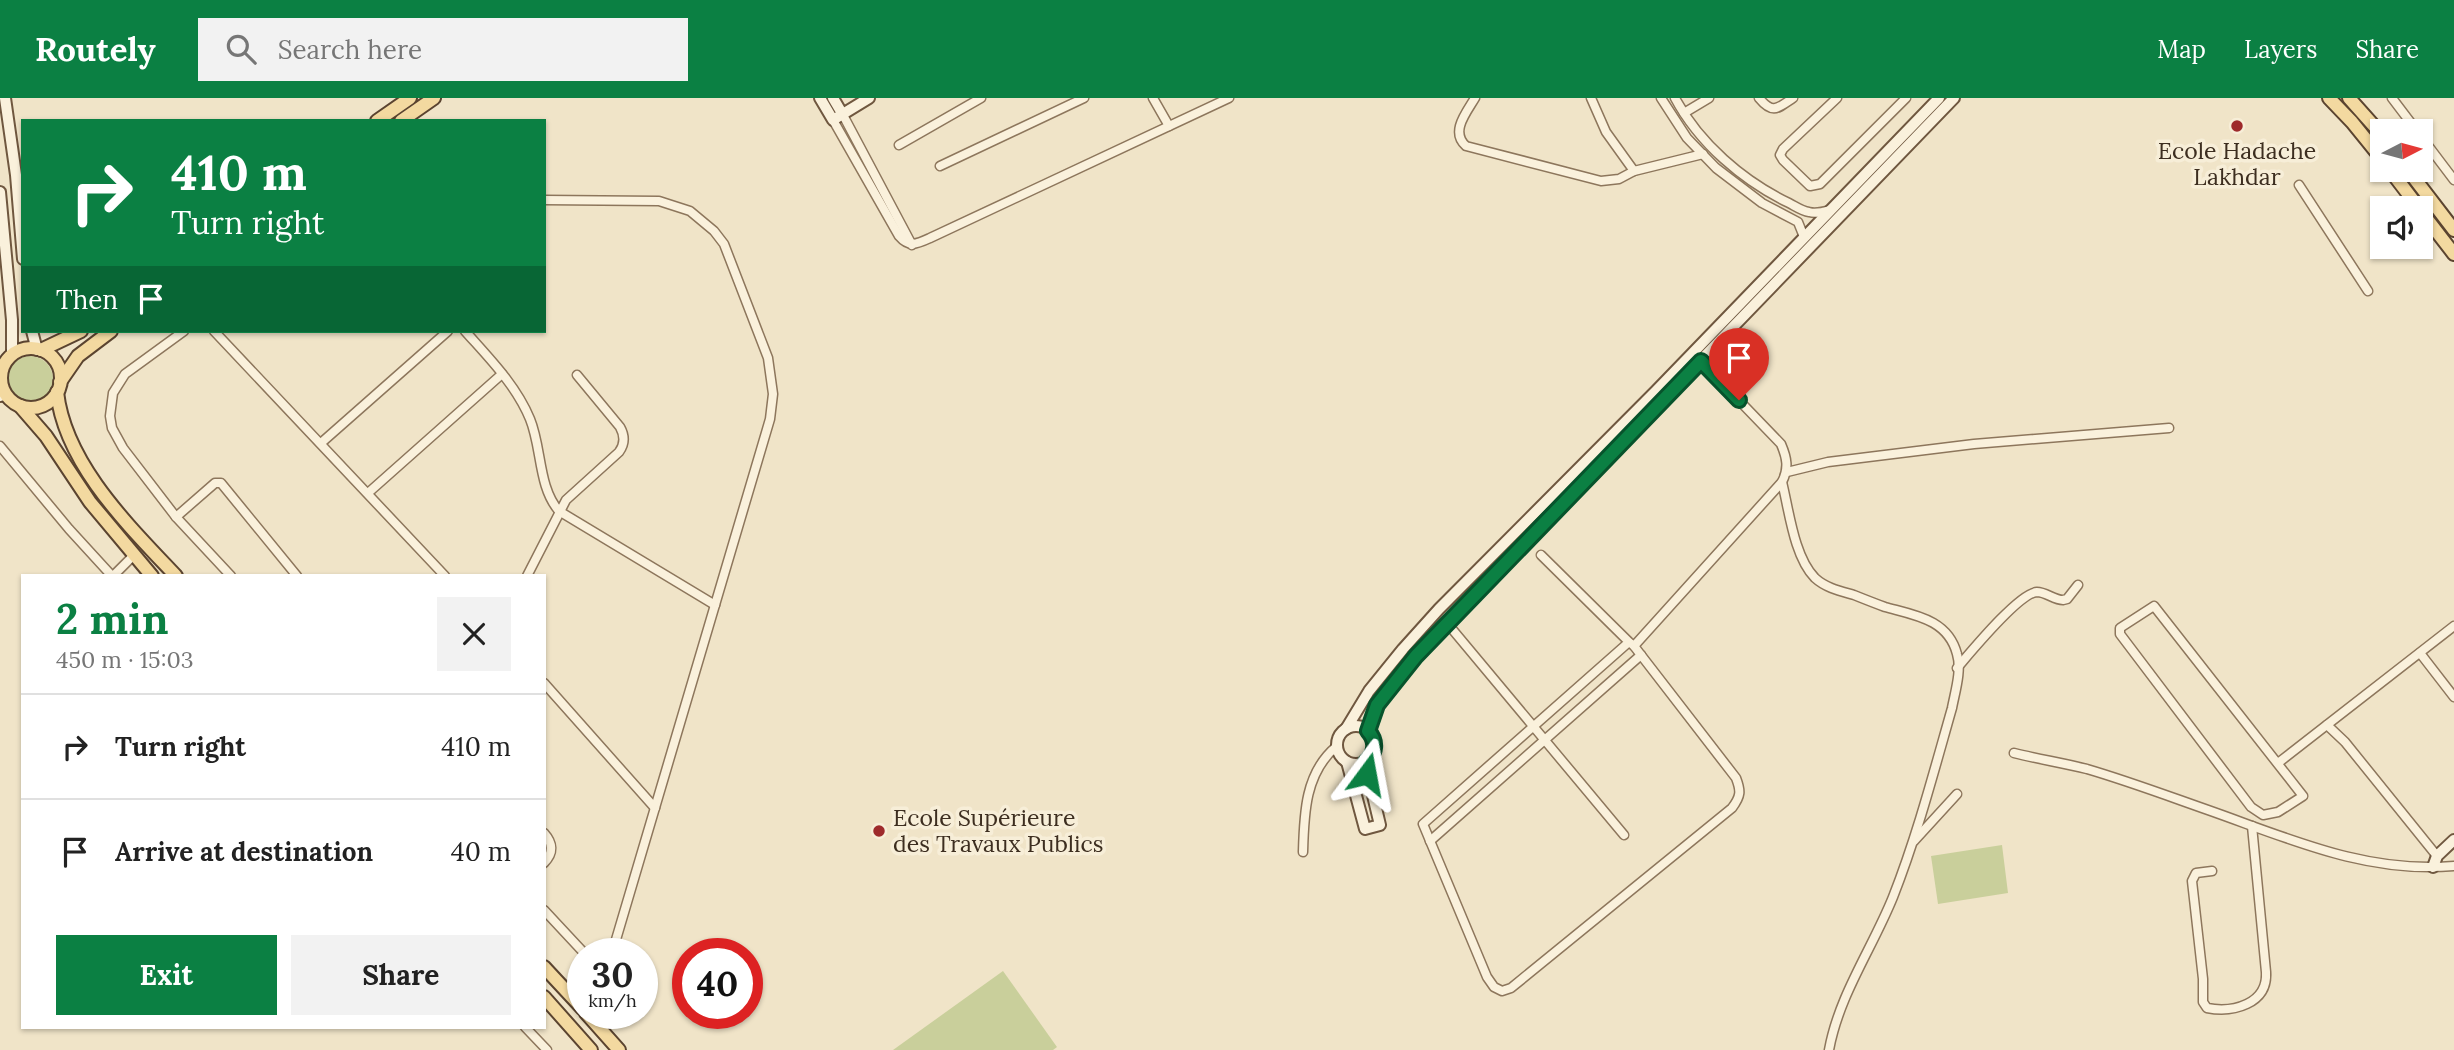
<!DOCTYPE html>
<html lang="en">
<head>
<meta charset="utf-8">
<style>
	:root { --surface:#fff; --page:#f2f2f2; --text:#222; --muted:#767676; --line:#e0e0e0; --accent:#0b8043 }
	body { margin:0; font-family:Lora,serif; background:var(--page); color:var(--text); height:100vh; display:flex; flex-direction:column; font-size:26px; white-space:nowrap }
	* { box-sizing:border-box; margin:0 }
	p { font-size:23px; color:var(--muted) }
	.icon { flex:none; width:38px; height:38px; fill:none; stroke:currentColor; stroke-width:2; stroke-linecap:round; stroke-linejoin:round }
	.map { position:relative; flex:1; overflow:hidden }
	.side { position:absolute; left:21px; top:476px; width:525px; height:455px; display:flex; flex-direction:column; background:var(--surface); border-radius:0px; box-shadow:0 2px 5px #0004 }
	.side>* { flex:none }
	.guide { position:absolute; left:21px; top:21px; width:525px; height:214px; border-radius:0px; box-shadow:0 2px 5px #0004; background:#0b8043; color:#fff; overflow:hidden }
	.needle { width:46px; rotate:84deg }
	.fabs { position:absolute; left:2370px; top:21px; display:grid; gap:14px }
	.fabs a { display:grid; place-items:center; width:63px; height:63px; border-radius:0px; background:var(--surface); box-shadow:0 2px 5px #0004; font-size:35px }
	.speed { position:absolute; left:567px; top:840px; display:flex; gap:14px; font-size:35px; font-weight:700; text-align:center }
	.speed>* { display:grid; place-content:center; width:91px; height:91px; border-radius:50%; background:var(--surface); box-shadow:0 2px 5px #0004; line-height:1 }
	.speed small { font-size:18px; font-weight:400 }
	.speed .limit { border:10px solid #d22; background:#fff; color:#111 }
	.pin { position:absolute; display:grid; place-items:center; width:60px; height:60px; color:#fff; margin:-72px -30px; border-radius:50% 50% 50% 0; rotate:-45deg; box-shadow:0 0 7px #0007 }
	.pin .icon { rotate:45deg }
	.me { position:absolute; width:77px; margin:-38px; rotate:13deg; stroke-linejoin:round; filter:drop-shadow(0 0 5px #0008) }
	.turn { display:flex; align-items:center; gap:24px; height:147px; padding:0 35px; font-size:32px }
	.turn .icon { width:91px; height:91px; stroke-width:2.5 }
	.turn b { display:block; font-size:49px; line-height:60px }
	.then { display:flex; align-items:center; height:66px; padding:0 35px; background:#0003; gap:14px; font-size:26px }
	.round { display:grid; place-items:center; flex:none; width:74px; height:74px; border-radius:0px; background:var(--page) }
	.headline { display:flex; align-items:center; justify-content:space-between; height:119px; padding:0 35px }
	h1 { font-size:42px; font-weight:700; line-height:52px; color:var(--accent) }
	.action { display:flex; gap:14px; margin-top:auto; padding:14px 35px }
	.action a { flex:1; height:80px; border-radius:0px; background:var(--accent); color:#fff; font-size:28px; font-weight:700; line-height:80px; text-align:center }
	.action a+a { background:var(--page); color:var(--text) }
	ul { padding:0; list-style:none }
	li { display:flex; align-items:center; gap:21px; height:105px; padding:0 35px; border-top:2px solid var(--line) }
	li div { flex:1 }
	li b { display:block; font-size:26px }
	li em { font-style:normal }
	header { display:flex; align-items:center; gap:42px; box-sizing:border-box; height:98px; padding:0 35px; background:var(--accent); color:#fff }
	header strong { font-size:33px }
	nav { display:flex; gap:38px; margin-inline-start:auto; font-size:24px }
	.search { width:490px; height:63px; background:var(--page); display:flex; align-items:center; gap:18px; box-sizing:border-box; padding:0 24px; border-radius:0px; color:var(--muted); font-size:26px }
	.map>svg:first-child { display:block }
</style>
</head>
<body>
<header>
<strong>Routely</strong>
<div class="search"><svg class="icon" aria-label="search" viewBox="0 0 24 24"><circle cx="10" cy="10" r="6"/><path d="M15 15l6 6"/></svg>Search here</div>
<nav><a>Map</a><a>Layers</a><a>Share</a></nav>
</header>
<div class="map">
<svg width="2454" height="952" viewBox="0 0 2454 952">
	<rect width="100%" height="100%" fill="#f0e4c8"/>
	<g fill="#c9cf9b">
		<circle cx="30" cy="281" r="23"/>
		<polygon points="2002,747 2008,795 1938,806 1931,758"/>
		<polygon points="1003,873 1057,949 1053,952 893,952"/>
	</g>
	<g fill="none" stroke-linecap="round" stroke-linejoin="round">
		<defs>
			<g id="street">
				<polyline points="1153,0 1169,28"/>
				<path d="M1475,0C1466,15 1450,34 1466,48L1601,83L1619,81L1634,73L1703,56"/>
				<polyline points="1591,0 1606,34 1634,73"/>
				<polyline points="1661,0 1687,40 1716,70 1762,105 1798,124 1804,139"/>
				<path d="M1675,0C1699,45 1743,83 1789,105C1795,108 1802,113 1809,114C1816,116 1823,114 1830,112"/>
				<path d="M1759,0C1773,17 1778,10 1793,0"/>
				<polyline points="1837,0 1783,51 1780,57 1783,62 1810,88 1820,86 1906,0"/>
				<polyline points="2392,0 2417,33"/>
				<polyline points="1684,15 1709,0"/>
				<polyline points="843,17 912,147"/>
				<path d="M833,22L899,138C909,150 917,146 930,140L1229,0"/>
				<polyline points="2420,37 2454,82"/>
				<polyline points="899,47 981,0"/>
				<polyline points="940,68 1084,0"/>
				<polyline points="2299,87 2368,193"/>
				<polyline points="544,102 659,103 690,113 714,133 724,146 768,260 773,296 770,321 615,845 609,856"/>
				<polyline points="184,233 125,276 113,295 110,318 112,330 123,350 176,419 231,478"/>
				<polyline points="214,233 445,478"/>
				<path d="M465,233C489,260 516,287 530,321C542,350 538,389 559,413L715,507"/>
				<polyline points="321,345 448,233"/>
				<polyline points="0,348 69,431 112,478"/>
				<polyline points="1787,374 1828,364 1974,346 2169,330"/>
				<path d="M1782,384C1789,412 1794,459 1815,480C1826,490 1840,493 1854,497C1864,501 1874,505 1885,509C1914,517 1948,521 1957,556C1962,572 1955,594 1952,610C1934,673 1917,738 1893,799C1872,851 1839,897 1829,952"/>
				<polyline points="368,395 502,276"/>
				<polyline points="176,419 215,385 221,385 297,478"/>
				<path d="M1541,457L1629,544L1634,548L1736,680C1741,693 1741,698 1732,710L1511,890L1502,893L1494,889L1487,879L1423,726L1629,544"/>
				<polyline points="113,478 133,458"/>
				<path d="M527,478L566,402L619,354C625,346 625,338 620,329L577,277"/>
				<polygon points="2154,508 2303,698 2278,714 2263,717 2251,709 2120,536 2120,530"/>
				<polyline points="1447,525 1624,737"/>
				<path d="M1634,548L1782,384C1789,370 1787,360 1781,346L1701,263"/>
				<polyline points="2420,555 2454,599"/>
				<path d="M1957,570C1970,555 2019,495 2037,494C2046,494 2054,502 2063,502L2067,501L2078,487"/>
				<polyline points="544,585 655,710"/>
				<polyline points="2327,627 2345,644 2437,758"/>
				<path d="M2014,655C2038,661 2063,665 2087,671C2128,683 2168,698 2208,712C2288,740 2366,776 2454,768"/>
				<polyline points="2278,665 2454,528"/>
				<path d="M544,735C553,745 554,755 544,765"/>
				<polyline points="1430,743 1641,557"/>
				<polyline points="1914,743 1957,696"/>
				<path d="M1303,754C1304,716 1305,674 1337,648"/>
				<path d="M2212,773L2196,775L2192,783L2203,881V904L2207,910C2233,915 2268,906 2266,874L2252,728"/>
				<polyline points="544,812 585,856"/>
				<polyline points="525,929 547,952"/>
			</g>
			<g id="secondary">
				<polyline points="5,0 16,77 23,161"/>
				<polyline points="820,0 833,22 869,0"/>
				<polyline points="833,0 843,17"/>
				<polyline points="0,94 12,222 12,257"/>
				<polyline points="32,233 37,252"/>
				<polyline points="0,298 6,296"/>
				<circle cx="1356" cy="647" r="19"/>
				<polyline points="1346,631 1369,593 1403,551 1439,511 1656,293 1939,0"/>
				<path d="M1368,633C1379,590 1418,557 1447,525L1954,0"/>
				<polyline points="1347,664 1365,731 1380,727 1365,664"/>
				<polyline points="2433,769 2437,758 2454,742"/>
			</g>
			<g id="primary">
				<polyline points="2329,0 2352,24 2382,61"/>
				<polyline points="2349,0 2382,37"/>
				<polyline points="377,23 410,0"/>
				<polyline points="401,23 434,0"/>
				<polyline points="2390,72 2419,110"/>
				<polyline points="2408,72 2454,132"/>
				<polyline points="2420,112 2454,156"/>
				<circle cx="31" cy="280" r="30"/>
				<polyline points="41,252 81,233"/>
				<polyline points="60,284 78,258 111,233"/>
				<path d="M57,294C65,366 128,427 176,478"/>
				<polyline points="20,308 46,338 90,404 152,478"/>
				<polyline points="544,869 583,911"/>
				<polyline points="544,899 591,952"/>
				<polyline points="586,915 619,952"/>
			</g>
		</defs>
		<use href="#street" stroke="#8d765c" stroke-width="11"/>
		<use href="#secondary" stroke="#6f573f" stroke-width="14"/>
		<use href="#primary" stroke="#5b4430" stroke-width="16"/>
		<use href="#street" stroke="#faf1dc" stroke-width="8"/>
		<use href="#secondary" stroke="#faf1dc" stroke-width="10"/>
		<use href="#primary" stroke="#f3d9a0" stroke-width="12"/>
	</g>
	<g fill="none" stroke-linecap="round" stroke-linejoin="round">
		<defs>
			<path id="route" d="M1367,676L1366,664C1376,655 1377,643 1368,633L1377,607L1416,558L1701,263L1739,302"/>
		</defs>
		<use href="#route" stroke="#07532c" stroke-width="18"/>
		<use href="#route" stroke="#0b8043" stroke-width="12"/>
	</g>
	<g fill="#9e2a2b" stroke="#f7eed8" stroke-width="2.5">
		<circle cx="2237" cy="28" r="7"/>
		<circle cx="879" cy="733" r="7"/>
	</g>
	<g text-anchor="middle" stroke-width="7" stroke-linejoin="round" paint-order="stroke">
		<g font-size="23" fill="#3d2e20" stroke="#f7eed8">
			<text x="2237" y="61">Ecole Hadache<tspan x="2237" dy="26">Lakhdar</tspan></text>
			<text x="893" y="728" text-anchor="start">Ecole Supérieure<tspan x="893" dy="26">des Travaux Publics</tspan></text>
		</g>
	</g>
</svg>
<div class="fabs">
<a><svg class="needle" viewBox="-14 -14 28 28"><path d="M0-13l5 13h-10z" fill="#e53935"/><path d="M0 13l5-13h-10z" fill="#767676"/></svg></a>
<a><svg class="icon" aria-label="sound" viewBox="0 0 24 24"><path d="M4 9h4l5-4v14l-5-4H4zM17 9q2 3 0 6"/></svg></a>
</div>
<div class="speed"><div>30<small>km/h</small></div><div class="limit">40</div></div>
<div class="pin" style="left:1739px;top:302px;background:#d93025"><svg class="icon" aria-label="arrive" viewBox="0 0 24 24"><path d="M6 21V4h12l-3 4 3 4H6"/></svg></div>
<svg class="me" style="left:1367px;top:676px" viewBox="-20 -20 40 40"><path d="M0-17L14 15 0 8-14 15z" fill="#0b8043" stroke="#fff" stroke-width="4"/></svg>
<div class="guide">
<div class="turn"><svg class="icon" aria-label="right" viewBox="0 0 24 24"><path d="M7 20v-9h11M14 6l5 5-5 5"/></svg><div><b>410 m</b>Turn right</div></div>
<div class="then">Then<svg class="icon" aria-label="arrive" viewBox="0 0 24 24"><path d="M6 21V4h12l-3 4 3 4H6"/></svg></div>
</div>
<section class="side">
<div class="headline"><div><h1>2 min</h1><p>450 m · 15:03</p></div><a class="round"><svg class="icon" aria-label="close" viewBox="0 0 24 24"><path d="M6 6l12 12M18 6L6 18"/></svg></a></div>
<ul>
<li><svg class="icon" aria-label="right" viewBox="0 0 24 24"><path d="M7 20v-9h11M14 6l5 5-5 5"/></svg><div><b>Turn right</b></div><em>410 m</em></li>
<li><svg class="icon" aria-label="arrive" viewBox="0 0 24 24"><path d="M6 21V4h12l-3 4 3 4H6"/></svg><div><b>Arrive at destination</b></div><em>40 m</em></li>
</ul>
<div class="action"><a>Exit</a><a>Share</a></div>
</section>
</div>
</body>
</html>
